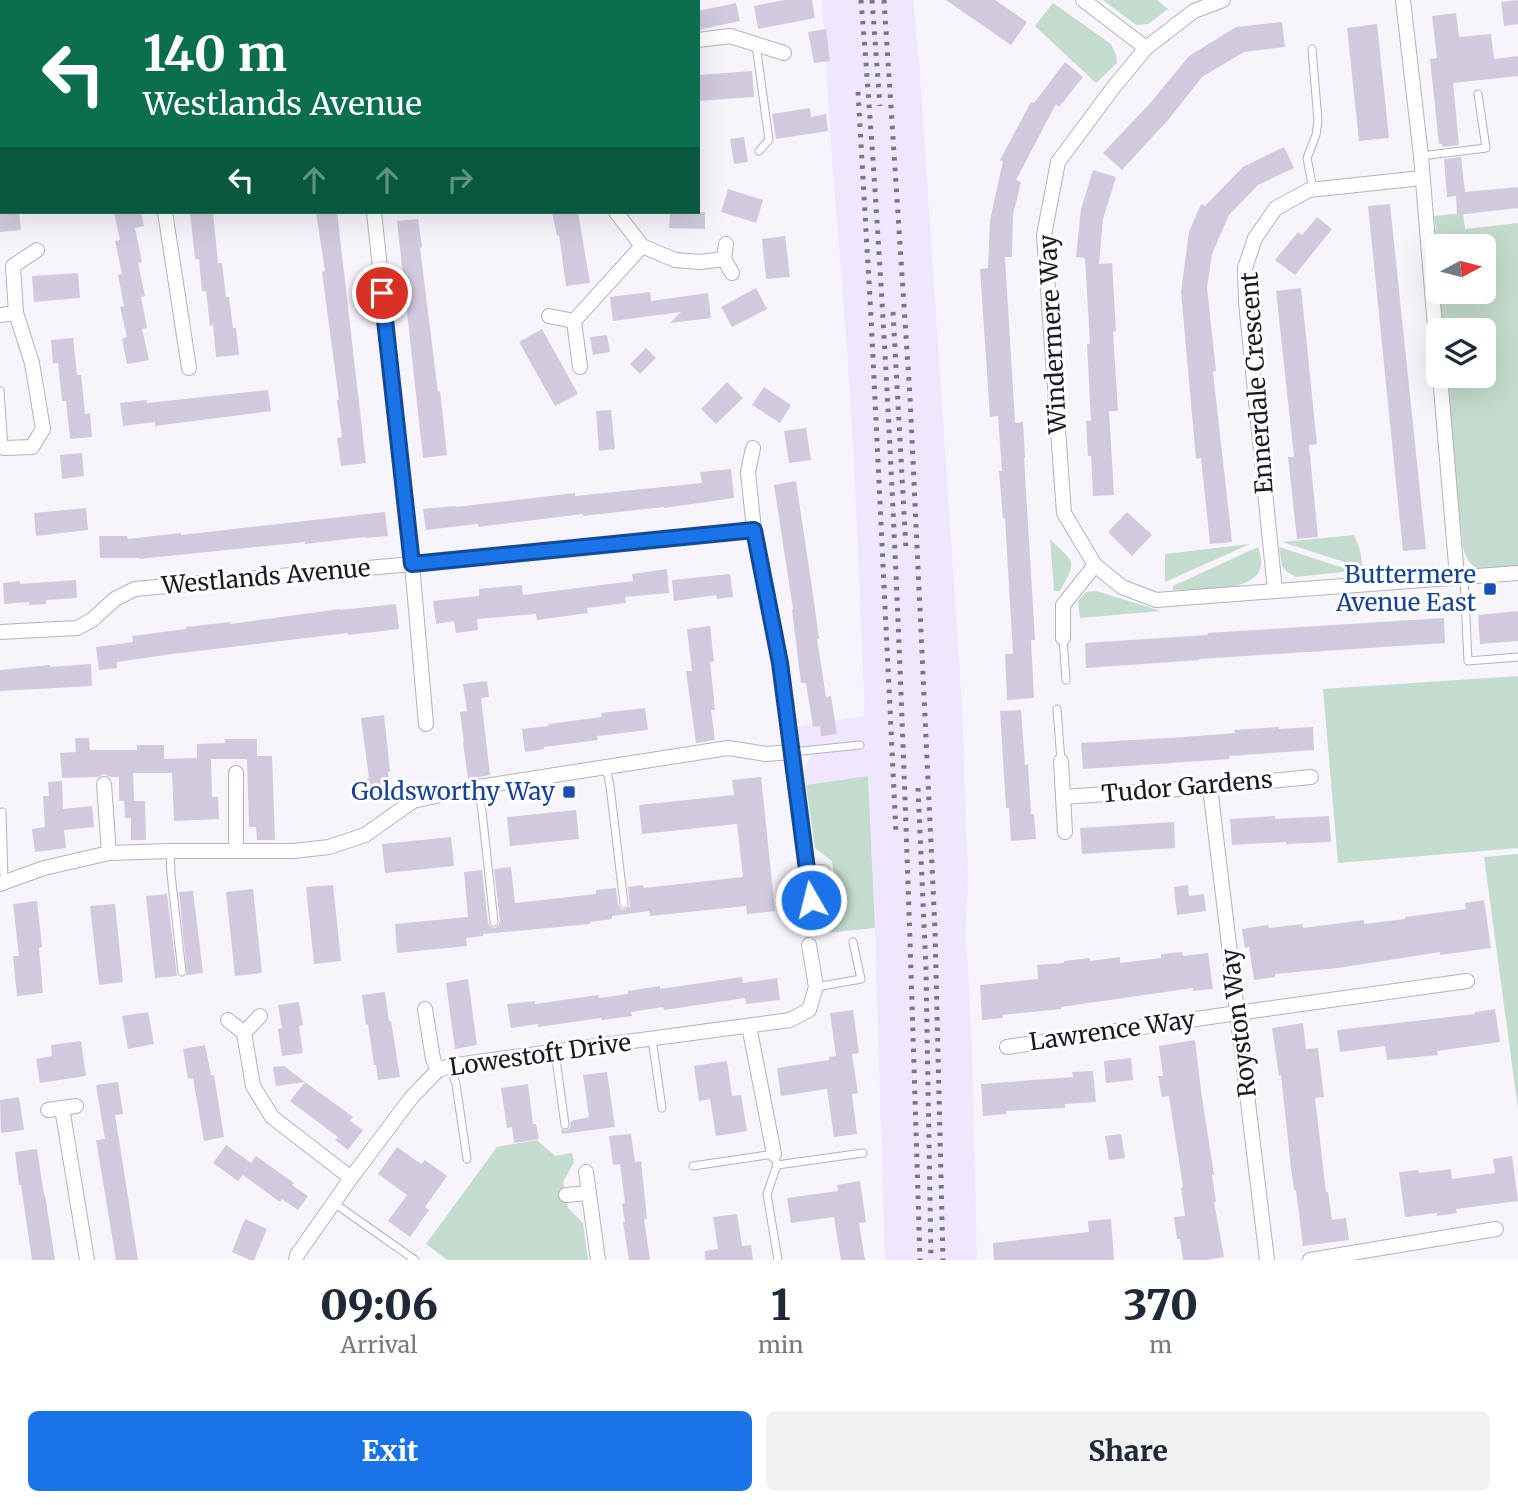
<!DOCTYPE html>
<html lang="en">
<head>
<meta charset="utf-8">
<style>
	:root { --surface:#fff; --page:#f2f2f3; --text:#1f2937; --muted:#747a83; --accent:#1a73e8 }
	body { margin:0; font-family:Merriweather,serif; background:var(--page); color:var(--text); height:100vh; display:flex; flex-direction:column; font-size:26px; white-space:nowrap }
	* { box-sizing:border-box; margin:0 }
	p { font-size:23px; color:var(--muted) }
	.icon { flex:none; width:38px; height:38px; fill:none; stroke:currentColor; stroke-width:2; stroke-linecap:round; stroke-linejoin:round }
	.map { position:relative; height:1260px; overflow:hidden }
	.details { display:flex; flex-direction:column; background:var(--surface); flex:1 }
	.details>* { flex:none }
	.top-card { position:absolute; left:0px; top:0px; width:700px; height:214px; box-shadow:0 7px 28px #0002; background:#0b6e4f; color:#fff; overflow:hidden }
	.needle { width:46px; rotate:83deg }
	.fabs { position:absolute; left:1426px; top:234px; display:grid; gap:14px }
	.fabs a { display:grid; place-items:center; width:70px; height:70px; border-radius:10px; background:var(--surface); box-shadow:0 7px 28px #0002; font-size:35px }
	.pin { position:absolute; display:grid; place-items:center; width:60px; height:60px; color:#fff; margin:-30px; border:4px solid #fff; border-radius:50%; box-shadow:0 2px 7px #0007 }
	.me { position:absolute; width:77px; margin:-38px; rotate:352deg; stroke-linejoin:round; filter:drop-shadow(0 0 5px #0008) }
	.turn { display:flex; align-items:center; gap:24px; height:147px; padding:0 28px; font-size:32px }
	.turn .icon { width:91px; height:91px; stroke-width:2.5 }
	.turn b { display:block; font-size:49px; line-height:60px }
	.lanes { display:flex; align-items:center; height:66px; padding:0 28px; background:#0003; justify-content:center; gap:35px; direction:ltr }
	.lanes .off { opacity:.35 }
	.eta { display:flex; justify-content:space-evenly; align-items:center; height:119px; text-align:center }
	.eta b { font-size:42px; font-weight:800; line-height:49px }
	.primary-button { display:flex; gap:14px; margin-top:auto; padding:14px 28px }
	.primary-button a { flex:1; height:80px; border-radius:10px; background:var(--accent); color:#fff; font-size:28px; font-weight:800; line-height:80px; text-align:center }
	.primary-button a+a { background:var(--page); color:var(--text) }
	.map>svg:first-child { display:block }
</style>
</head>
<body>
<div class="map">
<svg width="1518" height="1260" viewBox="0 0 1518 1260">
	<rect width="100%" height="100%" fill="#f7f4fc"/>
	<polygon fill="#efe7fd" points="822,0 913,0 919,60 962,705 968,875 966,934 972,1052 977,1260 885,1260 875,928 868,776 806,785 804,770 811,758 810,751 797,748 794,727 865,716 854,461 847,348 832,158"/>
	<g fill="#c4dccd" fill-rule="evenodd">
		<polygon points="1103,0 1157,0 1168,9 1148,24 1136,25"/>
		<polygon points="1053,3 1111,44 1116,55 1117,63 1096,83 1035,26"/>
		<path d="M1463,213L1465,229L1518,223V568L1483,571C1471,567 1466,559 1463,547L1445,376H1484V331H1440L1430,231L1436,230L1434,216ZM1438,247H1484V292H1438Z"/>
		<polygon points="1354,535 1360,550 1363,568 1282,542"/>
		<path d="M1050,539C1075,565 1078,558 1060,591H1054Z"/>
		<polygon points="1250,544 1165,582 1165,554"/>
		<path d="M1258,547C1260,554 1263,562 1260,569C1252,593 1195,589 1173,590V586Z"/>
		<polygon points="1279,547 1353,571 1296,577 1287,572 1282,566"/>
		<polygon points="1096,591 1161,611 1080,618 1078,601 1086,592"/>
		<polygon points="1518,676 1518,848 1338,863 1323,689"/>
		<polygon points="868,776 875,928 824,933 821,900 835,883 832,861 815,848 806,785"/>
		<polygon points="1518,854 1518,1109 1484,857"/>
		<polygon points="537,1140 555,1156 572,1153 574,1162 563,1182 568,1208 583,1223 588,1260 447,1260 426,1244 497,1147"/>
	</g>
	<g fill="#d1cade">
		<polygon points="784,0 812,0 815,18 758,29 754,6"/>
		<polygon points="946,0 995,0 1027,22 1011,45"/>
		<polygon points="1518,0 1518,24 1504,26 1501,2"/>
		<polygon points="736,3 740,21 698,30 698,11"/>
		<polygon points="1456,13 1459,37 1491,34 1494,59 1518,56 1518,76 1453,83 1459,145 1442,147 1442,144 1439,144 1430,59 1437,58 1432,16"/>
		<polygon points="1282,22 1285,47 1244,52 1202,77 1169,119 1122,170 1103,153 1152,101 1189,56 1236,27"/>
		<polygon points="1377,24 1389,138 1359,141 1347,28"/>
		<polygon points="826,29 830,61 814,63 808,32"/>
		<polygon points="1065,62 1083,77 1059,107 1056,104 1016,180 1021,182 1013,215 1012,257 1005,257 1015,423 1023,422 1025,458 1024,458 1035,640 1031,640 1034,698 1007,700 1005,654 1013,654 1005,518 1003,519 999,471 1002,471 998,416 990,417 980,269 988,268 990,220 1003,161 1000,160 1031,102 1034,103"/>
		<polygon points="752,71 754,97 698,101 698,75"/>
		<polygon points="810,108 811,117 826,114 828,131 776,139 772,114"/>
		<polygon points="744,137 748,162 734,164 730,139"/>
		<polygon points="1284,147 1294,168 1258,185 1229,215 1212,254 1207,288 1216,371 1213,372 1232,542 1210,544 1201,458 1196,459 1181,292 1189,232 1201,204 1205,206 1243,167"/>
		<polygon points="1461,157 1465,192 1518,187 1518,208 1457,215 1456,196 1447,197 1444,159"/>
		<polygon points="1093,170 1116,177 1103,219 1099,264 1112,263 1116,331 1113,332 1118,411 1109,411 1114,495 1093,496 1091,456 1088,456 1086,421 1091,421 1087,344 1090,344 1085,258 1076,257 1081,209"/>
		<polygon points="728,189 763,200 756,223 721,212"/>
		<polygon points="1390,204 1426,549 1403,551 1368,206"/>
		<polygon points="0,212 19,212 21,230 0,232"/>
		<polygon points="114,212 141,212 144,226 135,228 142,262 138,263 145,296 141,297 147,328 142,329 149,360 127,364 122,339 127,337 120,307 124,306 118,275 122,274 115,241 120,240"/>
		<polygon points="190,212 213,212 218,263 222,263 226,297 229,297 233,328 236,328 239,355 216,357 213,325 210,326 206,291 202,291 199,259 195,259"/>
		<polygon points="316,212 337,212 366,463 341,466 337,438 342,437 337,400 339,400 322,272 325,271"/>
		<polygon points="552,212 578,212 590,283 566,286 559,235 557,236"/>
		<polygon points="670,212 705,212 705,229 669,228"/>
		<polygon points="1317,217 1332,229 1295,275 1275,260 1298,232 1302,235"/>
		<polygon points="418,219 422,247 420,248 438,392 440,391 447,455 423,458 397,221"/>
		<polygon points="785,236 790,277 766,279 762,239"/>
		<polygon points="78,273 80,298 34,302 32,276"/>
		<polygon points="756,288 767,309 732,327 721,307"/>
		<polygon points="1301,288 1317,444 1309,445 1318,537 1297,539 1288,457 1294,457 1276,291"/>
		<polygon points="650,292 651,301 708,293 711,318 670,323 681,312 613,321 610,297"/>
		<polygon points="542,329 578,394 555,406 519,342"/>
		<polygon points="607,335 610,352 593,355 590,337"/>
		<polygon points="73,338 77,375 81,375 85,414 90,413 92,437 70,439 66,401 62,401 58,363 53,363 51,340"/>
		<polygon points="646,348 656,358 640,374 630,364"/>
		<polygon points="727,382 743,398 716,424 701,409"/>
		<polygon points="764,387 791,405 780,423 752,405"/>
		<polygon points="268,390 271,411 155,426 155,422 123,426 120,403 147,400 147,403"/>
		<polygon points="611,410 615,449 599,451 596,411"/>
		<polygon points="806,428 811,460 789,463 784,431"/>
		<polygon points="82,453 84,476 62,479 60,455"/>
		<polygon points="731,469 734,498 664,508 664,507 583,516 583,514 478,527 478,524 426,530 423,509 455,506 456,507 575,493 575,496 702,483 700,472"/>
		<polygon points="796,481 813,595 819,639 817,639 826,697 831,696 837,734 821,736 820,726 813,727 806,683 801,683 792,610 793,609 774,485"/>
		<polygon points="86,508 88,530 36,536 34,513"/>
		<polygon points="385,512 388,536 365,538 365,537 305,544 305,542 139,559 139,558 100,558 99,536 127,536 128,539 181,533 181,535"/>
		<polygon points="1127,512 1152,535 1132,556 1108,532"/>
		<polygon points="667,569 669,593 625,597 626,603 587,608 588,613 537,620 536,614 477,619 478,630 456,633 454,621 436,624 433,601 479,596 479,589 522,585 523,595 633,581 632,574"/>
		<polygon points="730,574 733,597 717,599 716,595 674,601 672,580"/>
		<polygon points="76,580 77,598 46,600 46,604 29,605 29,602 4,604 3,583 20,581 20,584"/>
		<polygon points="396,604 399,629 348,635 348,633 172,654 117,662 117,668 99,670 96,647 133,642 132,636 186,629 186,627 230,622 230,624 340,609 340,610"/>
		<polygon points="1518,611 1518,641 1480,644 1478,615"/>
		<polygon points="1444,618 1445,643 1199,659 1199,660 1086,668 1085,643 1208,635 1207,633"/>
		<polygon points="710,626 714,661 710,662 715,710 711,710 715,740 696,743 686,671 692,671 687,629"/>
		<polygon points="91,664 92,686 0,691 0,670 50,665 50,667"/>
		<polygon points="487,681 489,697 481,698 490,775 468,779 463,742 464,742 460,712 467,711 463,684"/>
		<polygon points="645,708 648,730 597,736 598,740 544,747 544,749 525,752 522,729 549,726 548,724 602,717 601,713"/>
		<polygon points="1021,710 1025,765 1028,764 1031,814 1034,814 1036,839 1011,841 1009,808 1006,808 1000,711"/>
		<polygon points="384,715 390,771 388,772 390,793 368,796 366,779 369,778 361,718"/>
		<polygon points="1279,727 1279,729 1313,727 1314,750 1229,756 1230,759 1083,769 1081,743 1184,737 1235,733 1234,730"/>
		<polygon points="75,738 89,738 90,750 137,750 137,745 164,745 164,759 197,758 197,744 225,743 225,739 257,739 257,756 272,756 275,840 257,840 256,827 249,827 247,759 211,759 212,797 218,797 219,819 174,821 172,773 133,773 134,801 145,801 146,840 131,840 131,818 125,818 124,801 119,801 119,777 110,777 104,774 98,777 62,778 60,753 76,752"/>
		<polygon points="761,777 775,911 747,914 746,906 650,916 649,911 612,916 612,919 590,922 590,924 483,934 483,936 466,938 467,946 397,953 395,924 468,917 464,872 482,870 488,923 490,926 494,928 498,926 500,921 494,869 511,867 515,903 596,894 596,890 616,888 618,905 621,909 624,910 630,906 628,887 643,885 644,888 743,877 737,824 642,834 639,805 734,795 732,780"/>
		<polygon points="62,781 63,809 92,806 94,827 64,830 66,848 35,852 32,829 45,827 43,796 49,796 48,782"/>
		<polygon points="576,810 579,839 510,846 507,817"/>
		<polygon points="1275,816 1275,819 1329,816 1331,842 1286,844 1286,842 1232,845 1230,819"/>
		<polygon points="1174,822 1175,848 1082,854 1080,828"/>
		<polygon points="451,837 454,866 385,873 382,844"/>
		<polygon points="333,885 341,961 314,964 306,887"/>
		<polygon points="1188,885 1189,896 1204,894 1206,911 1177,915 1174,887"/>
		<polygon points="253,889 262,973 235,976 226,892"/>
		<polygon points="193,891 203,973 187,975 179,892"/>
		<polygon points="167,894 177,976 155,978 146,896"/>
		<polygon points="1484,900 1491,948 1440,955 1440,952 1338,968 1275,974 1275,977 1254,980 1249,947 1245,948 1242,929 1268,925 1269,928 1302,924 1303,928 1364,920 1364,924 1405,919 1405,917 1466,909 1465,903"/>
		<polygon points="37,901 42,947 39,948 43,993 17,996 13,956 19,956 13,904"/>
		<polygon points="115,904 123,982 99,985 90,906"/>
		<polygon points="1182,952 1183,956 1208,953 1213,989 1193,991 1193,988 1061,1007 1061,1009 1002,1015 1003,1018 982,1020 980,985 1038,979 1037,965 1064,963 1064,961 1090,958 1090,961 1120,957 1120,963 1161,958 1161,954"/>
		<polygon points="742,977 743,983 777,978 780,1000 746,1004 745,998 664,1010 663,1007 631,1012 632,1016 602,1020 601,1018 538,1027 538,1024 511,1028 507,1004 535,1001 535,1004 598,995 599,998 628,994 628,991 660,986 660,989"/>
		<polygon points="468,979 477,1045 455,1049 446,983"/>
		<polygon points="385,992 389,1021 391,1021 400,1077 378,1080 376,1065 374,1065 368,1024 366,1025 362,995"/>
		<polygon points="299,1002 303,1025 299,1026 303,1053 282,1056 278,1029 282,1028 278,1005"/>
		<polygon points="1495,1009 1500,1042 1437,1051 1438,1055 1387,1060 1385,1046 1340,1052 1337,1030 1475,1014 1475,1012"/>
		<polygon points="853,1010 859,1053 852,1054 858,1093 852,1094 857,1134 834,1137 827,1089 781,1096 777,1068 829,1060 829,1057 836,1056 830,1013"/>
		<polygon points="148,1012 154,1044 128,1049 122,1016"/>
		<polygon points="1303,1023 1306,1049 1318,1048 1324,1097 1315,1098 1326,1192 1328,1192 1332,1220 1346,1218 1349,1240 1303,1246 1296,1190 1294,1190 1291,1168 1281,1075 1279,1076 1272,1028"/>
		<polygon points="1195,1040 1201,1091 1214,1175 1212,1175 1216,1202 1214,1202 1224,1257 1206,1260 1183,1260 1180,1239 1177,1239 1174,1217 1185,1216 1181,1188 1183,1187 1169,1096 1162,1097 1158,1076 1163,1076 1159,1046"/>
		<polygon points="81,1041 86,1076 40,1083 36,1059 52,1056 51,1045"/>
		<polygon points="205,1045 211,1075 214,1075 224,1137 204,1141 193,1078 188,1079 183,1049"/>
		<polygon points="1131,1058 1133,1080 1106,1083 1104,1061"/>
		<polygon points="727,1061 732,1096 741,1095 747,1131 716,1136 710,1099 699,1101 694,1066"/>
		<polygon points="284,1066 305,1082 276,1086 273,1067"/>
		<polygon points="1093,1071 1096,1102 1065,1104 1065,1108 1006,1111 1006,1114 983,1116 981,1084 1073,1077 1072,1072"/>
		<polygon points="607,1072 615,1127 562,1134 561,1129 565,1131 570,1128 571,1121 589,1117 583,1075"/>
		<polygon points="118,1082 123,1114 115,1115 138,1260 116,1260 96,1140 105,1139 96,1085"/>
		<polygon points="305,1082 353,1117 350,1121 363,1130 348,1150 335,1140 338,1137 290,1101"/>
		<polygon points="528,1084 533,1124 536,1124 539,1139 514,1143 512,1127 507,1128 501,1088"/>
		<polygon points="19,1097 24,1130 1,1133 0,1100"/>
		<polygon points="631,1134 635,1162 641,1161 647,1219 644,1219 650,1260 629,1260 623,1222 625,1222 622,1204 625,1203 620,1164 613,1165 609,1136"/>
		<polygon points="1121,1134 1125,1158 1109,1160 1105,1136"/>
		<polygon points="226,1145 251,1163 256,1156 294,1183 292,1185 308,1196 298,1210 282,1199 280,1202 243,1175 238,1181 213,1163"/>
		<polygon points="397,1147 421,1164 425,1160 447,1176 425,1207 429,1210 410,1237 388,1221 407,1195 378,1174"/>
		<polygon points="37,1149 44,1195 45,1195 55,1260 32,1260 21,1185 19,1185 15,1152"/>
		<polygon points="1512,1156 1518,1201 1456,1209 1457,1213 1437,1216 1437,1213 1405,1217 1399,1172 1418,1170 1419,1173 1451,1169 1452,1179 1495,1173 1493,1159"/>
		<polygon points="860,1181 866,1222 859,1223 865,1260 841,1260 834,1217 791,1223 787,1198 838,1191 837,1185"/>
		<polygon points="737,1214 742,1246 751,1245 753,1260 705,1260 705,1251 718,1249 713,1217"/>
		<polygon points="245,1219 267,1229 254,1260 250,1260 232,1252"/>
		<polygon points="1111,1219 1114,1260 994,1260 993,1243 1089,1232 1088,1221"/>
	</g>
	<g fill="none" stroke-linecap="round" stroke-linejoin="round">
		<defs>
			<g id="lane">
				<polyline points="756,45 769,140 759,151"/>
				<polyline points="1312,49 1318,121 1316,135 1307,158 1313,189"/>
				<polyline points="1421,156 1486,148 1478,94"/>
				<polyline points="0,391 4,448"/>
				<polyline points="1464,578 1468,661 1518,657"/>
				<polyline points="1063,638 1066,680"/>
				<polyline points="1057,709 1061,761"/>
				<polyline points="792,752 860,745"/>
				<polyline points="606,767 610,786 624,904"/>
				<polyline points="478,788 482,811 494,922"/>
				<polyline points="2,812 4,881"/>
				<polyline points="170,851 171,874 182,972"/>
				<polyline points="816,987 861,979 853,942"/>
				<polyline points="652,1039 662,1108"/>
				<polyline points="555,1052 565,1125"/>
				<polyline points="450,1067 456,1084 467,1159"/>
				<polyline points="777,1165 863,1153"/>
				<polyline points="693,1166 774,1154 777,1165 767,1194 778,1260"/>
				<polyline points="334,1203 415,1260"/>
			</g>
			<g id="street">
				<polyline points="151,0 151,2"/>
				<polyline points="577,0 577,2"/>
				<polyline points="1083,0 1146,48"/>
				<polyline points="1223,0 1194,11 1146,48 1113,88 1058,162 1044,235 1064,513 1095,565 1122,587 1156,600 1518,573"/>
				<polyline points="1403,0 1421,156 1438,364"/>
				<polyline points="698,40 730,36 784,53"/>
				<polyline points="165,212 189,368"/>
				<polyline points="374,212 412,564 426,724"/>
				<polyline points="616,212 642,246 675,260 700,262 724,259"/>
				<polyline points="726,244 724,259 732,273"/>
				<polyline points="0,315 16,313"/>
				<polyline points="549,316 574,321 580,367"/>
				<polyline points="574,321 642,246"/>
				<polyline points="1440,376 1457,577"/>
				<polyline points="4,448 32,447 43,429 32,363 16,313 13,266 37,250"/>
				<polyline points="753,448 748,472 754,530 780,663 811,900"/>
				<polyline points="1275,591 1246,302 1245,268 1255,238 1276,208 1309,190 1422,178"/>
				<polyline points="0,632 77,628 92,620 115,599 135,589 412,564 754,530"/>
				<polyline points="1063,638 1063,605 1095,565"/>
				<polyline points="1061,761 1065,832"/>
				<polyline points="104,784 109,853"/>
				<polyline points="1210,787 1267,1260"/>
				<polyline points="1063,797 1210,787 1311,777"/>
				<polyline points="236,851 236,773"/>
				<polyline points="807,874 823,872"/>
				<polyline points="0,884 44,868 109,853 170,851 293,851 329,847 365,835 413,801 478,787 728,748 766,754 791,752"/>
				<polyline points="425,1009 433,1059 438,1070"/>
				<polyline points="228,1020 244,1033 260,1016"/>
				<polyline points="749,1026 774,1154"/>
				<polyline points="244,1033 253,1086 272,1117 351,1178"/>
				<polyline points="1007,1047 1237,1013 1467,981"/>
				<polyline points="62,1108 87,1260"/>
				<polyline points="48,1110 76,1106"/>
				<polyline points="586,1172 598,1260"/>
				<polyline points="566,1195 589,1193"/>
				<polyline points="296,1260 297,1255 351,1178 411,1098 438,1070 450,1066 484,1061 790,1020 809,1010 816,987 809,945"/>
				<polyline points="1310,1260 1496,1229"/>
			</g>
			<g id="secondary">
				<polyline points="54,2 65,0"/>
				<polyline points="0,11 2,11"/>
			</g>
		</defs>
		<use href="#lane" stroke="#b6afc2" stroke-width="9"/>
		<use href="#street" stroke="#b6afc2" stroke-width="16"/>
		<use href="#secondary" stroke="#b6afc2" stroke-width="21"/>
		<use href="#lane" stroke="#fff" stroke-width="7"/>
		<use href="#street" stroke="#fff" stroke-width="14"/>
		<use href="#secondary" stroke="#fbe0d3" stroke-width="19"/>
		<g stroke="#79767d" stroke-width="5" stroke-dasharray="3.5 7" stroke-linecap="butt">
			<path d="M861,0C895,419 907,840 920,1260"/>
			<polyline points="872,0 880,106"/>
			<polyline points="884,0 910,397 935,930 943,1260"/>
			<polyline points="858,92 871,317 896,833"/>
			<polyline points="893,312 906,550"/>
			<polyline points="918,788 926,970 931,1260"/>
		</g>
	</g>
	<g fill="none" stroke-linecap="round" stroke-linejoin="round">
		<defs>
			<polyline id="route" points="382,293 412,564 754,530 780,663 811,900"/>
		</defs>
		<use href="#route" stroke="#114b97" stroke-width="18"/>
		<use href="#route" stroke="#1a73e8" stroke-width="12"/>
	</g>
	<g fill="#1a4fb4" stroke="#fff" stroke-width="2.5">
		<rect x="1483" y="582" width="14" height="14" rx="3.5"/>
		<rect x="562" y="785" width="14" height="14" rx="3.5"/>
	</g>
	<g text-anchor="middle" stroke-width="6" stroke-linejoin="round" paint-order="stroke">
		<g font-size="24" fill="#1c1920" stroke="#fff">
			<text transform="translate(1053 334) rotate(-93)" y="8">Windermere Way</text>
			<text transform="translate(1257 383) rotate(-94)" y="8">Ennerdale Crescent</text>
			<text transform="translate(266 577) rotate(-5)" y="8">Westlands Avenue</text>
			<text transform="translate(1187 787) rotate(-5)" y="8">Tudor Gardens</text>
			<text transform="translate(1239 1023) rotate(-97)" y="8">Royston Way</text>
			<text transform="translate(1112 1031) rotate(-8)" y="8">Lawrence Way</text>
			<text transform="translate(540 1055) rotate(-8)" y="8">Lowestoft Drive</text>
		</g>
		<g font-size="24" fill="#164399" stroke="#fff" text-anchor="end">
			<text x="1476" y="583">Buttermere<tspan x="1476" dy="28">Avenue East</tspan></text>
			<text x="555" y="800">Goldsworthy Way</text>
		</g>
	</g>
</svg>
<div class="fabs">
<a><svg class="needle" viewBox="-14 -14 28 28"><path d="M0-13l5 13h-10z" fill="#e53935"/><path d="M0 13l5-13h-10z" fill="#747a83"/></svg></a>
<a><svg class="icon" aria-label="layers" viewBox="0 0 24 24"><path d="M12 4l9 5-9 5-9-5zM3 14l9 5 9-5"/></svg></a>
</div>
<div class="pin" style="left:382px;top:293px;background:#d93025"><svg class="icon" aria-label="arrive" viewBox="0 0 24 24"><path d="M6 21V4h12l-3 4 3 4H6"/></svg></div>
<svg class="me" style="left:811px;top:900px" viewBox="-20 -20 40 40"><circle r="17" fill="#1a73e8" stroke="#fff" stroke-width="3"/><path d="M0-11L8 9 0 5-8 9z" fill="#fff"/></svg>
<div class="top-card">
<div class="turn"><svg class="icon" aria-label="left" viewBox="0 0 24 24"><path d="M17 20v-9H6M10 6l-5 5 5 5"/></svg><div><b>140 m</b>Westlands Avenue</div></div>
<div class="lanes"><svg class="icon" aria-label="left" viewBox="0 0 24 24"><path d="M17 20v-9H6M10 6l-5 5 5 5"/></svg><svg class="icon off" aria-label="ahead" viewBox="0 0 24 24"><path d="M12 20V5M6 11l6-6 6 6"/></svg><svg class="icon off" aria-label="ahead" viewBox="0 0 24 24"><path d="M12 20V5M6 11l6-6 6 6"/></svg><svg class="icon off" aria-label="right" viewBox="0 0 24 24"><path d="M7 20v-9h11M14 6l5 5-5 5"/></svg></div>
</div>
</div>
<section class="details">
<div class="eta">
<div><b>09:06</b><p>Arrival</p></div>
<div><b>1</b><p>min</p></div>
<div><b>370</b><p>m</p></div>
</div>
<div class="primary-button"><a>Exit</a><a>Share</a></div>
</section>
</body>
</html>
